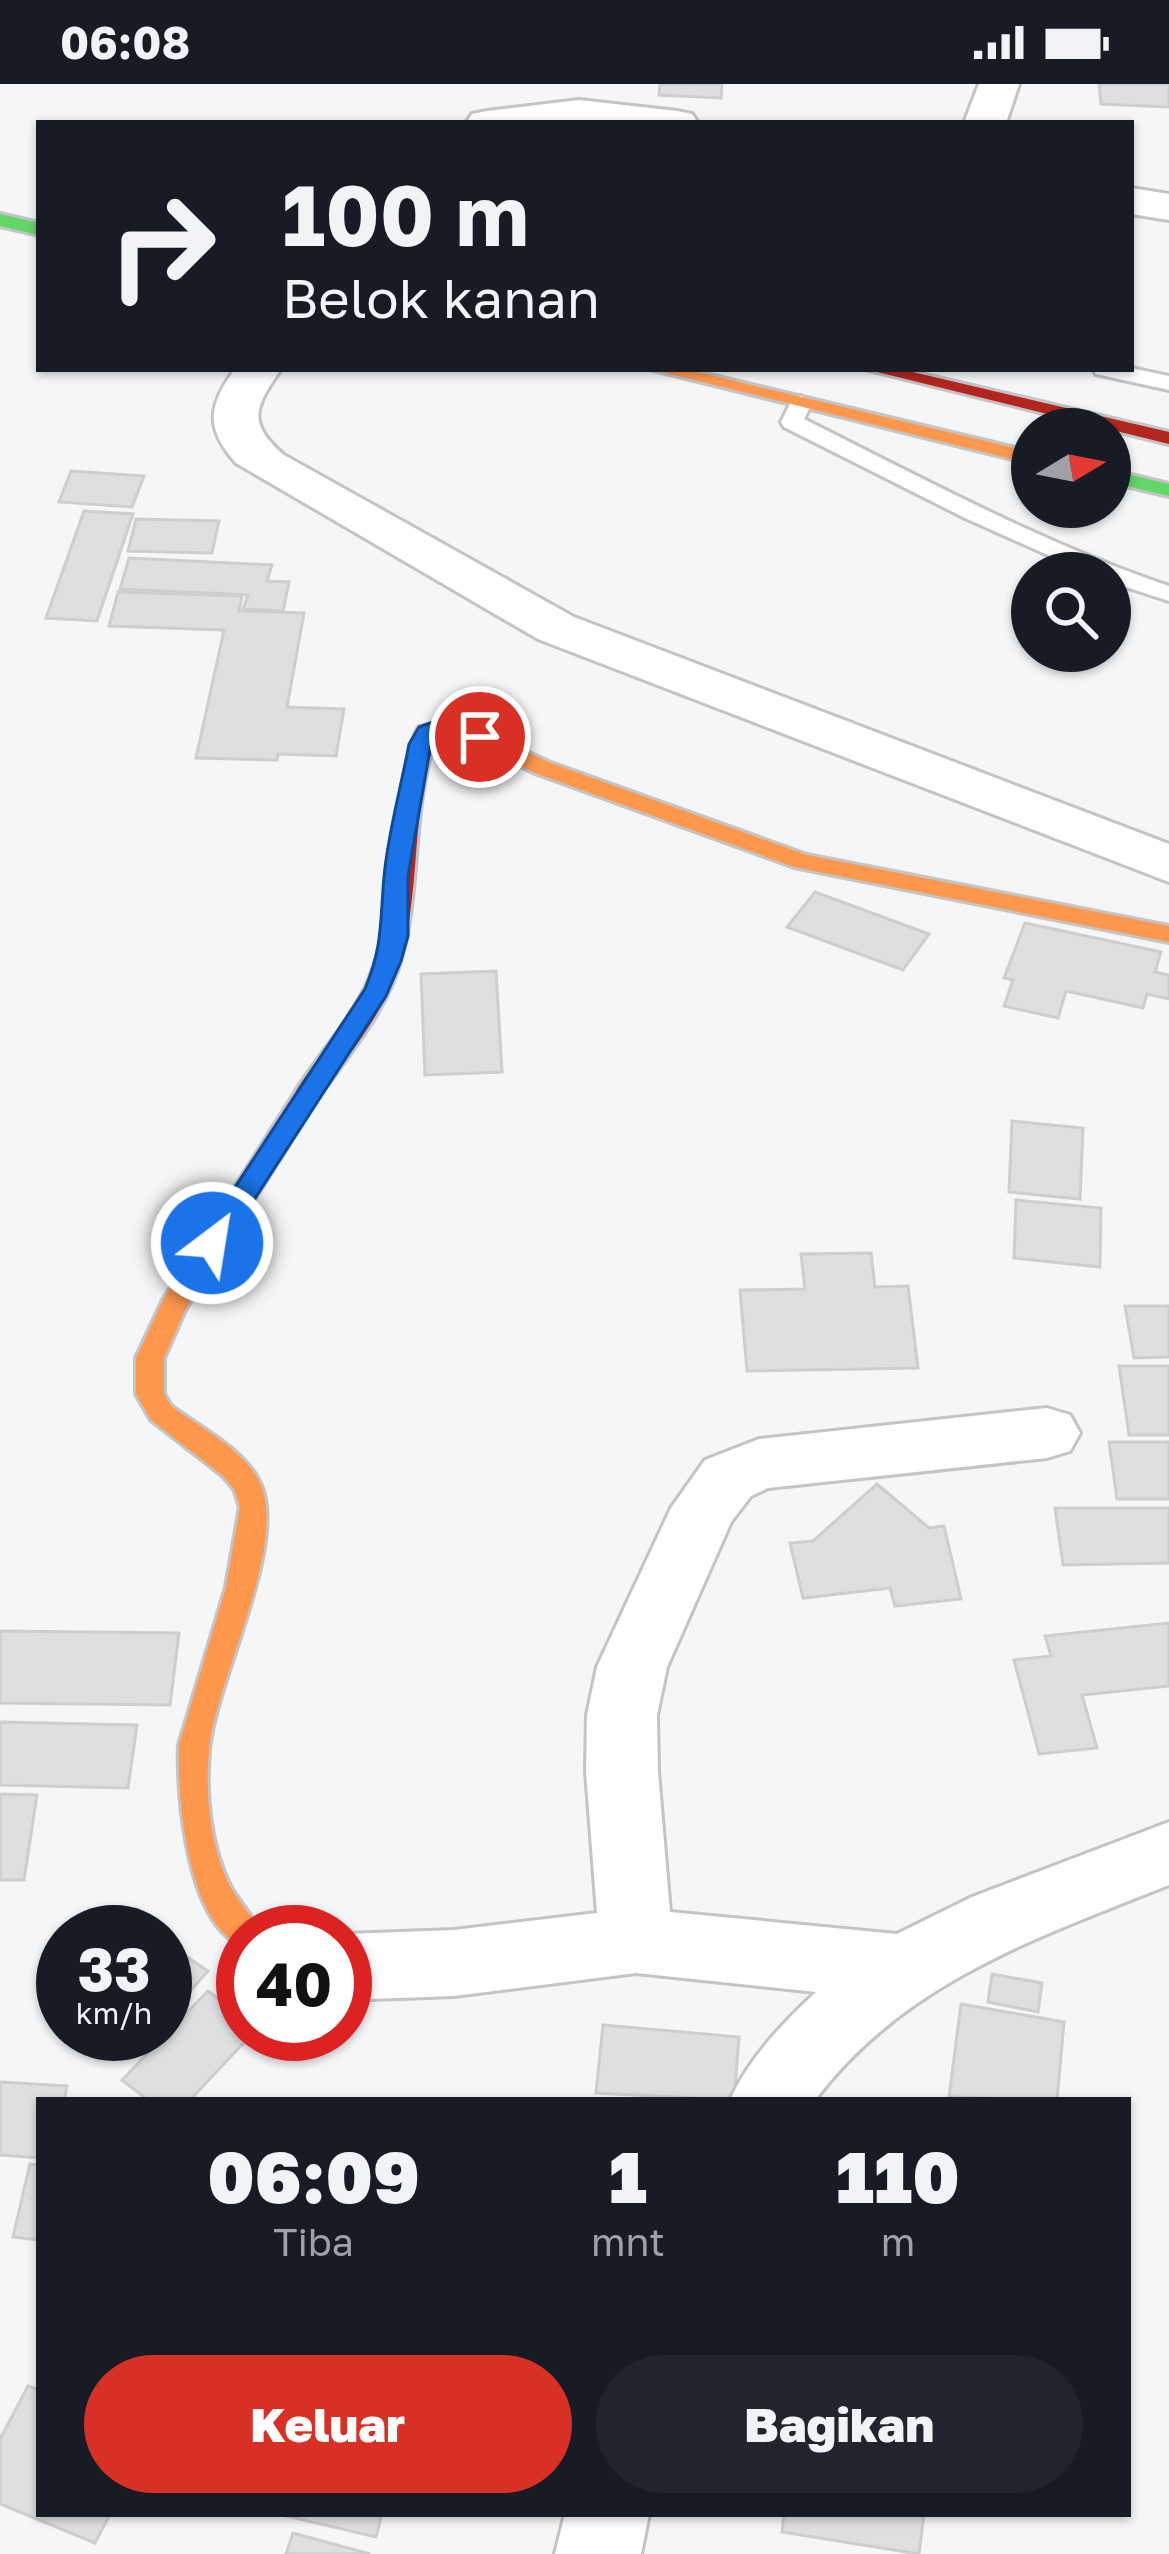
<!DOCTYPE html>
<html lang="id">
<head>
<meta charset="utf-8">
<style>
	:root { --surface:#171b24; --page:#20242c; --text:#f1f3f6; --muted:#9ea1a6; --accent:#d93025 }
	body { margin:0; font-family:"Golos Text",sans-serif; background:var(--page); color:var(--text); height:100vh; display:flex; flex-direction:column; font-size:45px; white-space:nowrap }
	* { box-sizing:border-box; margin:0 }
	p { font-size:39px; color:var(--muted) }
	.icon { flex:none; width:66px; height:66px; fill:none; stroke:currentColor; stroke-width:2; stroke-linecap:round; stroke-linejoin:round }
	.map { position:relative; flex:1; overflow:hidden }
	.side { position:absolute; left:36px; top:2013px; width:1095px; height:420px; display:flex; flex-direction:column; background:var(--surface); border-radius:0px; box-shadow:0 3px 9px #0004 }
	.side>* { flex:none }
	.guide { position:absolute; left:36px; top:36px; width:1098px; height:252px; border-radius:0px; box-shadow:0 3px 9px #0004; background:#171b24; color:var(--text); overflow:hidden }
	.needle { width:78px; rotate:80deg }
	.tools { position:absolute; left:1011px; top:324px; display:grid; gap:24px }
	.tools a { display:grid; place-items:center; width:120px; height:120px; border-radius:50%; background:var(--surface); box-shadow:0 3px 9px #0004; font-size:60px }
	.speed { position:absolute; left:36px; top:1821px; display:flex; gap:24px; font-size:60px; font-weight:700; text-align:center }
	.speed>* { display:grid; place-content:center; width:156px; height:156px; border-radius:50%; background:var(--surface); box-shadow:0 3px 9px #0004; line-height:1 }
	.speed small { font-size:30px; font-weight:400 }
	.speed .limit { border:18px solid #d22; background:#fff; color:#111 }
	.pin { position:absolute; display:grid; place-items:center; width:102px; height:102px; color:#fff; margin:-51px; border:6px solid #fff; border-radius:50%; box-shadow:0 3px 12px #0007 }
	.me { position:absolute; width:132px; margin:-66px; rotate:31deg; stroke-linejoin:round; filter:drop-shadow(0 0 9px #0008) }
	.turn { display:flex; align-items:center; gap:42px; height:252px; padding:0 48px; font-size:54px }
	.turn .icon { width:156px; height:156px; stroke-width:2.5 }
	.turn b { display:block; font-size:84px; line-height:102px }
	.eta { display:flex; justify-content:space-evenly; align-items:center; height:204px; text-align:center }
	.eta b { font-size:72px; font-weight:800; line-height:84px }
	.cta { display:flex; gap:24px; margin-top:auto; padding:24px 48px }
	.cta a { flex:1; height:138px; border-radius:72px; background:var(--accent); color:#fff; font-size:48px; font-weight:800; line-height:138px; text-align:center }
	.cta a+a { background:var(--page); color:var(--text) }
	.status { display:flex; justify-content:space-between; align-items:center; height:84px; padding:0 60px; background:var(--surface); direction:ltr }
	.status svg { height:33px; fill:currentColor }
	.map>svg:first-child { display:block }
</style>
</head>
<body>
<div class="status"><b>06:08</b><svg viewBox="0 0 49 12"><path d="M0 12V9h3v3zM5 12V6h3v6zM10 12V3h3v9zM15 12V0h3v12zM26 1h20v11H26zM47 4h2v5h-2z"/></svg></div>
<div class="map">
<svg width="1169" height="2470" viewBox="0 0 1169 2470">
	<rect width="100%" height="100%" fill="#f5f6f8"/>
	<g fill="#dedfe0" stroke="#ceced0" stroke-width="3">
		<polygon points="660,0 722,0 721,14 659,11"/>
		<polygon points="1099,0 1169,0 1169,23 1101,20"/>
		<polygon points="71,387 144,392 132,423 59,418"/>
		<polygon points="84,427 133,430 97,537 46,534"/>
		<polygon points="136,435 219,437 212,469 128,467"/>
		<polygon points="129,474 272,481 267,497 289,498 283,527 243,525 248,511 120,505"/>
		<polygon points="118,508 242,512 239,527 304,529 287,623 344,625 336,672 278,670 277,676 196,674 224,546 109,542"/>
		<polygon points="815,808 929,850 903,886 787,843"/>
		<polygon points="1025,839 1161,868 1155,888 1169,891 1169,915 1147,910 1143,924 1066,907 1058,934 1004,922 1013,896 1004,894"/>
		<polygon points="496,887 502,988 425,991 421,890"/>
		<polygon points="1012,1037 1083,1044 1080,1115 1009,1108"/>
		<polygon points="1016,1116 1101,1124 1100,1183 1014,1174"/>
		<polygon points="871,1169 875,1203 908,1202 918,1284 747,1287 740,1206 805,1205 801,1170"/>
		<polygon points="1125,1222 1169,1222 1169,1273 1134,1274"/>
		<polygon points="1119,1282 1169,1282 1169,1351 1129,1351"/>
		<polygon points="1109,1358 1169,1358 1169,1415 1117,1415"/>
		<polygon points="877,1400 929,1444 944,1442 961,1515 895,1522 890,1504 803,1514 790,1459 813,1457"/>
		<polygon points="1055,1424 1169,1424 1169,1479 1063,1481"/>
		<polygon points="1169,1539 1169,1602 1082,1611 1097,1664 1039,1670 1014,1576 1051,1572 1045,1552"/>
		<polygon points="0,1547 179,1549 170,1621 0,1619"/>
		<polygon points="0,1638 137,1641 128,1704 0,1701"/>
		<polygon points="0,1710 37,1711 24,1796 0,1796"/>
		<polygon points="165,1858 208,1887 165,1935"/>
		<polygon points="992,1890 1042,1899 1038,1928 988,1918"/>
		<polygon points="208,1907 243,1933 243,1950 252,1950 190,2016 148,2016 122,1996"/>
		<polygon points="961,1920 1064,1938 1057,2016 949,2013"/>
		<polygon points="603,1941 739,1953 734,2016 596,2009"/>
		<polygon points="0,1998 67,2002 64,2016 39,2016 39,2074 0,2071"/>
		<polygon points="30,2080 39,2081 39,2156 13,2153"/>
		<polygon points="28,2302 39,2306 39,2430 110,2430 95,2459 0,2420 0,2355"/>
		<polygon points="278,2430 382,2430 376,2453"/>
		<polygon points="784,2430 924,2430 919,2470 782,2448"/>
		<polygon points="293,2449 370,2470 286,2470"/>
	</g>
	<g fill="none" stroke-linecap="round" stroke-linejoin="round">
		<defs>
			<g id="lane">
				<polygon points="1131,284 1169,292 1169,306 1096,290 1093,285"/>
				<path d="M801,312L812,319L804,335C924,395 1042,459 1169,502V517L1110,498V489H1088L965,434L784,343L781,338L793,314Z"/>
			</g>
			<g id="street">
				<polygon points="979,0 1019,0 1006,39 964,39"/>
				<polygon points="579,16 677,27 692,30 698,39 466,39 472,30 487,27"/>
				<polygon points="1131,104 1169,110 1169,136 1131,130"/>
				<path d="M235,285H281C255,323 246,338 284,371L574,533L1169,760V798L538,555L236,379C205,344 208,322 235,285Z"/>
				<path d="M1047,1324L1070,1331L1080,1349L1070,1367L1047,1374L768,1404L751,1412L731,1438L667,1583L657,1631L658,1688L670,1828L897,1850L972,1813L1169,1738V1801C1036,1854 904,1898 815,2016H730C750,1973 782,1940 816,1908L636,1889L454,1912L345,1916V1850L454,1846L597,1829L586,1688L587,1631L597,1583L671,1424L705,1376L759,1355Z"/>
				<polygon points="565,2430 649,2430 641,2470 555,2470"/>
			</g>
			<g id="fast">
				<polygon points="0,130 39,139 39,151 0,142"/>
				<polygon points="1110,386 1169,400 1169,412 1110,398"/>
			</g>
			<g id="slow">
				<polygon points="650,285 685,285 1032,368 1032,380"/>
				<polygon points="477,645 551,679 807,771 1169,842 1169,858 794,783 535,689 469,657 469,647"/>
				<path d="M309,998L322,1007L185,1226L164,1274V1310L171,1322C199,1343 245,1366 260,1399C289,1461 214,1599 209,1667C205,1711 210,1762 230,1802C239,1818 252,1831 260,1848H243V1862C187,1841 177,1711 179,1661L226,1503L240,1423L234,1405L223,1392L151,1336L136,1310V1274L163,1216L300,1001Z"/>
			</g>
			<g id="jam">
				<polygon points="865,285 900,285 1169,348 1169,360"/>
				<path d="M458,636L488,652L477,659L455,650L436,653C411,724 421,799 402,871C388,925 350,969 318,1013H300L296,1007C321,967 355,933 372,888C401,811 388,726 416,648L419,643Z"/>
			</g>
		</defs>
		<use href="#lane" stroke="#c3c4c5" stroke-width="6"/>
		<use href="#street" stroke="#c3c4c5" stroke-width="6"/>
		<use href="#fast" stroke="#c3c4c5" stroke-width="6"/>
		<use href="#slow" stroke="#c3c4c5" stroke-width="6"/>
		<use href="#jam" stroke="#c3c4c5" stroke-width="6"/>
		<use href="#lane" fill="#fefefe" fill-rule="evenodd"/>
		<use href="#street" fill="#fefefe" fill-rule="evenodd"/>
		<use href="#fast" fill="#63d668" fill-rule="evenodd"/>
		<use href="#slow" fill="#ff974d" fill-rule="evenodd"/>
		<use href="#jam" fill="#b3261e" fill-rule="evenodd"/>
	</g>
	<path fill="#1a73e8" stroke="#114b97" stroke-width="3" d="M458,636L491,653L480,660L443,649L431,660L408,792V852L401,877L386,912L222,1165H203L199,1159L203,1152L365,905C383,862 380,837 384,793C388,748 401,704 409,660L419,643L441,635Z"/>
</svg>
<div class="tools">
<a><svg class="needle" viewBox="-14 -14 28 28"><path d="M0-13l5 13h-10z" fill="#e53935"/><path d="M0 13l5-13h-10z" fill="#9ea1a6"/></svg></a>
<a><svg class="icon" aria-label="search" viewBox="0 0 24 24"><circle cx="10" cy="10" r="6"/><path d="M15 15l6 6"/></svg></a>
</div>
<div class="speed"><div>33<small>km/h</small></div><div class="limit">40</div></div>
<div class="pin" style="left:480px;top:653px;background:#d93025"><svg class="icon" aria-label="arrive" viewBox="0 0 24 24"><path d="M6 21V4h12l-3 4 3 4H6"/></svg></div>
<svg class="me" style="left:212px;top:1159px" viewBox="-20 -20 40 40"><circle r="17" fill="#1a73e8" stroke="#fff" stroke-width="3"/><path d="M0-11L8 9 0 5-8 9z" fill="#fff"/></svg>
<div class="guide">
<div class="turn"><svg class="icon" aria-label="right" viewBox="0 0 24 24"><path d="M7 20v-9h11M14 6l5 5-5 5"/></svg><div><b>100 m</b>Belok kanan</div></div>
</div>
<section class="side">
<div class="eta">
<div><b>06:09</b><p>Tiba</p></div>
<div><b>1</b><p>mnt</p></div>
<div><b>110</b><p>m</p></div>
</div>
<div class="cta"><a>Keluar</a><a>Bagikan</a></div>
</section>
</div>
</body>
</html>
